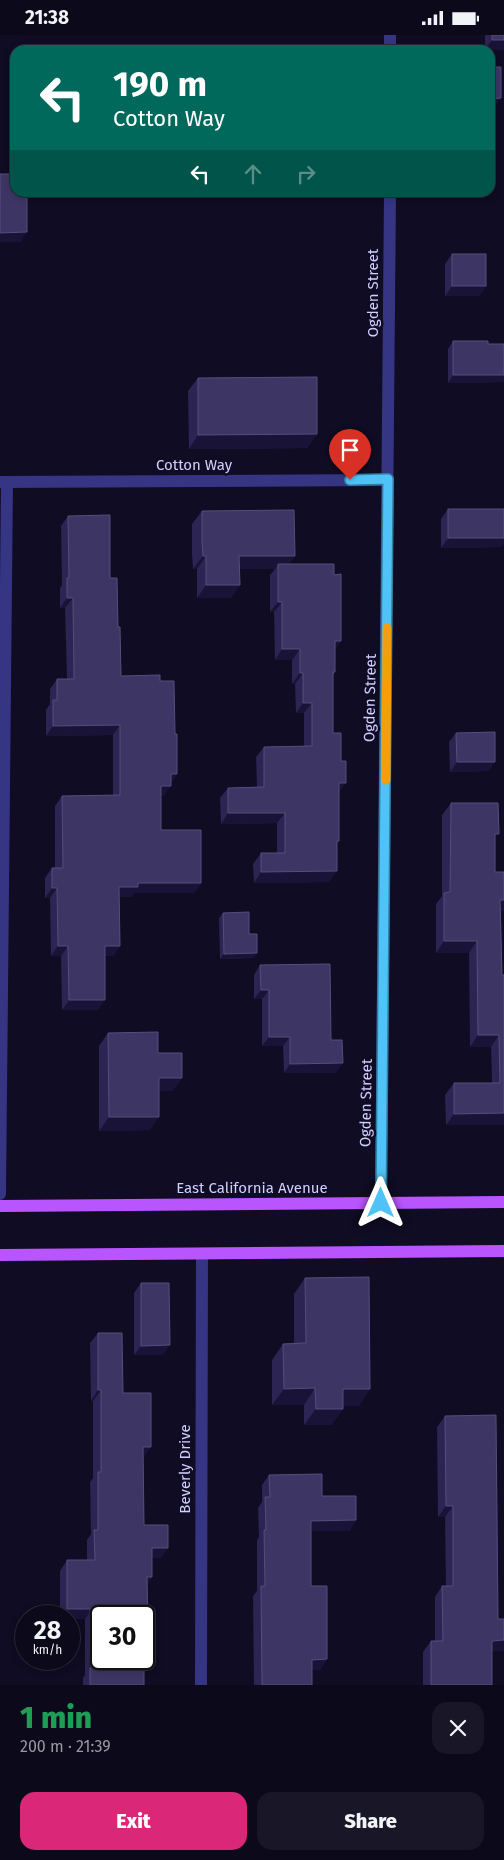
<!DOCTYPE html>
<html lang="en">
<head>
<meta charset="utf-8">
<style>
	:root { --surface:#0b091a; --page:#191727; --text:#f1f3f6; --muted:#9a9aa2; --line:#2b2a39; --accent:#db2777 }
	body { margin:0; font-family:"Fira Sans",sans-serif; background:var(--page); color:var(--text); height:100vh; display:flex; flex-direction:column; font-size:19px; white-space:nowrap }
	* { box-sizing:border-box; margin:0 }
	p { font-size:16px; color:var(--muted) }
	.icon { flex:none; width:28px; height:28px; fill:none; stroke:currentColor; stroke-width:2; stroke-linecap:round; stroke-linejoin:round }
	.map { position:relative; height:1650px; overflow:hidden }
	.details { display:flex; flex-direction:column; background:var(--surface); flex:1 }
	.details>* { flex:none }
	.top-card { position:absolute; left:10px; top:10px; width:485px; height:152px; border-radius:15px; box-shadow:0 2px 8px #0003,0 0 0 1px var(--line); background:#00695c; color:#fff; overflow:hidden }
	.speed { position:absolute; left:15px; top:1570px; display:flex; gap:10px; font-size:25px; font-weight:700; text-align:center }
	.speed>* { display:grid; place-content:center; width:65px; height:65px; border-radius:50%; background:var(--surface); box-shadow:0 2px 8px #0003,0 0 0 1px var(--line); line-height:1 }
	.speed small { font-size:12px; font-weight:400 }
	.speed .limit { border:2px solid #111; border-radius:8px; background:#fff; color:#111 }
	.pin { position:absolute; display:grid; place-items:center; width:42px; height:42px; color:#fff; margin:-51px -21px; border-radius:50% 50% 50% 0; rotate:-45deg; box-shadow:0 0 5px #0007 }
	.pin .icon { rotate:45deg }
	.me { position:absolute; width:55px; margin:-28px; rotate:0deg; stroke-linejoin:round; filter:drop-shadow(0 0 4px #0008) }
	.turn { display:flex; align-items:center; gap:18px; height:105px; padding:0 20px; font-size:22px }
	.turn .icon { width:65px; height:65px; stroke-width:2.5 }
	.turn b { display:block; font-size:35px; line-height:42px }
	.lanes { display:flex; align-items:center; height:48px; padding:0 20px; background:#0003; justify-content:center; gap:25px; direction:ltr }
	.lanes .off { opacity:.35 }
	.round { display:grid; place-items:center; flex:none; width:52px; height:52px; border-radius:15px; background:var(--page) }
	.overview { display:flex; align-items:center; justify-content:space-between; height:85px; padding:0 20px }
	h1 { font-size:30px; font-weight:800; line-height:38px; color:#1e9e55 }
	.button { display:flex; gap:10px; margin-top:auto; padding:10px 20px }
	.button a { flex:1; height:58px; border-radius:15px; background:var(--accent); color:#fff; font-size:20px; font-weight:800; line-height:58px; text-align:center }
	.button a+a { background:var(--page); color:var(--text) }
	.status { display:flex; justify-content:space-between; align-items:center; height:35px; padding:0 25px; background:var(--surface); direction:ltr }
	.status svg { height:14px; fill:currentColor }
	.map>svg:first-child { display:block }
</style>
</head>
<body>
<div class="status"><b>21:38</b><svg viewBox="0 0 49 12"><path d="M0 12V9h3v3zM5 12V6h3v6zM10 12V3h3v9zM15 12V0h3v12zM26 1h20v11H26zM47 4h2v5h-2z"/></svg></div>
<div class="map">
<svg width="504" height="1650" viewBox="0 0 504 1650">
	<rect width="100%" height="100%" fill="#0f0c23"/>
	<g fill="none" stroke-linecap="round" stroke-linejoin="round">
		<g stroke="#353584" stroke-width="12">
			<polyline points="390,15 390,0"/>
			<polyline points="0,447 388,445"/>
			<polyline points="0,1159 7,447"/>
			<polyline points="381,1168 390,158"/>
			<polyline points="201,1650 202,1219"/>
		</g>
		<g stroke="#b955ff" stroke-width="12">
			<polyline points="0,1171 504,1167"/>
			<polyline points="0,1220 504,1216"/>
		</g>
	</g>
	<g fill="#2c2452">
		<polygon points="485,0 504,0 485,15"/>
		<polygon points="452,219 486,251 479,261 445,261 445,229"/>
		<polygon points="453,306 488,309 504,309 504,347 448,348 448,314"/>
		<polygon points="198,343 317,399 307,413 189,414 188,356"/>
		<polygon points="448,474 504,474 504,509 501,512 441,513 441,484"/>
		<polygon points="202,476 295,521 289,529 335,615 335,637 333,641 333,698 339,758 339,806 337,808 329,847 254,848 253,829 261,818 277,818 277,788 221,789 220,763 228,753 257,752 256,722 264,712 304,711 304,678 296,678 295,649 292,649 292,625 275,625 274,577 270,577 270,540 275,534 240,534 231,563 197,563 197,534 193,534 192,519 192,489"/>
		<polygon points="68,481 110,543 118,592 121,641 160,646 175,699 177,739 171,748 164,761 161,761 161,795 201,848 194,858 134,858 131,862 119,862 120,911 113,921 105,921 98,975 62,975 61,921 51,921 50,863 45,863 45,843 52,833 55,833 55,771 62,761 113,760 113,700 46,701 46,675 50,669 50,654 57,644 67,644 65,573 60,573 60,553 62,550 61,491"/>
		<polygon points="456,698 495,727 488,736 450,737 449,707"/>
		<polygon points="451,768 495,804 495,837 504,876 501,876 504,1090 446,1090 445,1060 454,1048 492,1048 491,1012 470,1012 469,918 436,918 436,869 442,861 442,780"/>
		<polygon points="223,878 249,899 257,918 253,923 220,924 219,883"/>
		<polygon points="260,930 331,1005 336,1038 284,1038 283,1011 262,1011 262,964 254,964 254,940"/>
		<polygon points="108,998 158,1018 182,1043 172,1056 159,1056 150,1095 99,1096 99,1011"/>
		<polygon points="305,1243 359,1371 343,1371 343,1374 331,1390 304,1390 304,1370 272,1370 272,1325 283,1309 294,1308 294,1259"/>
		<polygon points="141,1248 163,1320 134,1320 134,1258"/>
		<polygon points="98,1298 123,1358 151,1412 143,1422 144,1490 161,1523 152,1523 152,1542 147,1549 144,1604 144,1650 83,1650 83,1643 85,1640 85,1584 69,1581 60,1581 60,1536 67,1525 87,1525 87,1505 91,1499 90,1447 93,1443 93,1366 91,1366 90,1308"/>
		<polygon points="445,1381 492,1616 492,1650 423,1650 423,1617 431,1606 435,1606 435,1562 442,1551 446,1551 445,1482 438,1482 437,1392"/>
		<polygon points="269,1440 322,1461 356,1485 349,1496 311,1496 311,1551 327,1624 320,1635 312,1635 312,1650 254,1650 253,1561 257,1556 257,1505 259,1502 258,1473 262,1467 262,1450"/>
	</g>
	<g fill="#191337">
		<polygon points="492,5 504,5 504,15 485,15"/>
		<polygon points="501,63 494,73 490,73 490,64"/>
		<polygon points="27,197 21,207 0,207 0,198"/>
		<polygon points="452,251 486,251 479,261 445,261"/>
		<polygon points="453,340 504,340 504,347 448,348"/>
		<polygon points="317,399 307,413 189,414 198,400"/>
		<polygon points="448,503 504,503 504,509 501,512 441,513"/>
		<polygon points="203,521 206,521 197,534 193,534"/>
		<polygon points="239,521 295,521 286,534 278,529 275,534 230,534"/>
		<polygon points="206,550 240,550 231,563 197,563"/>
		<polygon points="67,563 73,563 65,573 60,573"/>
		<polygon points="278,567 282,567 274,577 270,577"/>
		<polygon points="335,606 341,606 334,617"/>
		<polygon points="282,614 300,614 292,625 275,625"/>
		<polygon points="300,638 303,638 295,649 292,649"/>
		<polygon points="303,668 312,668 304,678 296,678"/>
		<polygon points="120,690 113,700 46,701 53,691"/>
		<polygon points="457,727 495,727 488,736 450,737"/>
		<polygon points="171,739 177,739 170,749"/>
		<polygon points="339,748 346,748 339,758"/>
		<polygon points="161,751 171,751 164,761 154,761"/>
		<polygon points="228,778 285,778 277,788 221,789"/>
		<polygon points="337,836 329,847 254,848 261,837"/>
		<polygon points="138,848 201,848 194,858 134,858 131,862 112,862 119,852"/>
		<polygon points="52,853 57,853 50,863 45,863"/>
		<polygon points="500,865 504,865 504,876 492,876"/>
		<polygon points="444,906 477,906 469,918 436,918"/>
		<polygon points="58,911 68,911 61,921 51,921"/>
		<polygon points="105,911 120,911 113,921 98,921"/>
		<polygon points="257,918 253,923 220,924 224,919"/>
		<polygon points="261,955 269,955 262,964 254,964"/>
		<polygon points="69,965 105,965 98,975 62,975"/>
		<polygon points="478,1000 499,1000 491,1012 470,1012"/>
		<polygon points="269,1002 290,1002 283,1011 262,1011"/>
		<polygon points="343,1028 336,1038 284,1038 290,1029"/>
		<polygon points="159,1043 182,1043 172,1056 149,1056"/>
		<polygon points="504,1078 504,1090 446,1090 454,1079"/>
		<polygon points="109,1082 159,1082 150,1095 99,1096"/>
		<polygon points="170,1310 163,1320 134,1320 141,1311"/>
		<polygon points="315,1353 304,1370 272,1370 284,1354"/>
		<polygon points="343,1354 370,1354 359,1371 331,1371"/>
		<polygon points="98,1355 101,1355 93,1366 91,1366"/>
		<polygon points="316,1374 343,1374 331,1390 304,1390"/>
		<polygon points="143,1412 151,1412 144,1422 136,1422"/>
		<polygon points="446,1471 453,1471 445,1482 438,1482"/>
		<polygon points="356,1485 349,1496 304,1496 311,1486"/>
		<polygon points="152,1513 168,1513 161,1523 145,1523"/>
		<polygon points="147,1542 152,1542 145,1553"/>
		<polygon points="67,1574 92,1574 85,1584 69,1584 69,1581 62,1581"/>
		<polygon points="504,1605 504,1616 484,1617 492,1606"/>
		<polygon points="327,1624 320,1635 305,1635 312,1625"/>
	</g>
	<g fill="#3d3665" stroke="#554e7d" fill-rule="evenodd">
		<rect x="492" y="0" width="12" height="5"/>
		<polygon points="490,32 501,32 501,63 490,64"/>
		<polygon points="0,139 15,139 15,158 27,158 27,197 0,198"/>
		<rect x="452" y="219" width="34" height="32"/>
		<polygon points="453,306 488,306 488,309 504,309 504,340 453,340"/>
		<polygon points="317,342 317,399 198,400 198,343"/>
		<rect x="448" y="474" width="56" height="29"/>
		<polygon points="294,475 295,521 239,521 240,550 206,550 206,521 203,521 202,506 202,476"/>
		<polygon points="110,480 110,543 117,543 118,592 120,592 121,641 160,640 160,646 174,646 175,699 177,699 177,739 171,739 171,751 161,751 161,795 201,795 201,848 138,848 138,852 119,852 120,911 105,911 105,965 69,965 68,911 58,911 57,853 52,853 52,833 63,833 62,761 120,760 120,690 53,691 53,665 57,665 57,644 74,644 73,563 67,563 67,543 69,543 68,481"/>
		<polygon points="278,529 334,529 334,540 341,539 341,606 335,606 335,637 333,637 333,698 341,698 341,726 346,726 346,748 339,748 339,806 337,806 337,836 261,837 261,818 285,818 285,778 228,778 228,753 264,752 264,712 312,711 312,668 303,668 303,638 300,638 300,614 282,614 282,567 278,567"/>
		<polygon points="495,697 495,727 457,727 456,698"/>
		<polygon points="451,768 498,768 499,799 495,799 495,837 504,837 504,865 500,865 502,940 504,940 504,1078 454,1079 454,1048 500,1048 499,1000 478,1000 477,906 444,906 444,858 450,857"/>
		<polygon points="249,877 249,899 257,899 257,918 224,919 223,878"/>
		<polygon points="330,929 331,1005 342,1005 343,1028 290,1029 290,1002 269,1002 269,955 261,955 260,930"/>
		<polygon points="158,997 158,1018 182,1018 182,1043 159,1043 159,1082 109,1082 108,998"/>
		<polygon points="369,1242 370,1354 343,1354 343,1374 316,1374 315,1353 284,1354 283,1309 306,1308 305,1243"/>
		<polygon points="141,1248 169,1248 170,1310 141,1311"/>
		<path d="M98,1298H122L123,1358H151V1412H143L144,1490H168V1513H152V1542H147L148,1599H144V1650H90V1633H92V1574H67V1525H95L94,1495H98V1437H101V1355H98ZM101,1581H144V1624H101Z"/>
		<polygon points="496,1380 498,1584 504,1584 504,1605 492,1606 492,1650 431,1650 431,1606 443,1606 442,1551 453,1551 453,1471 446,1471 445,1381"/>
		<polygon points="322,1439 322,1461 356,1461 356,1485 311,1486 311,1551 327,1551 327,1624 312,1625 312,1650 262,1650 261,1551 265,1551 264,1495 266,1495 265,1462 270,1462 269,1440"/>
	</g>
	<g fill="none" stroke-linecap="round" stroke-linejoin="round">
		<defs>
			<polyline id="route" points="350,445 388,444 381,1168"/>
		</defs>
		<use href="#route" stroke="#337fa1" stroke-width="12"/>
		<use href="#route" stroke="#4fc3f7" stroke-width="9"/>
		<polyline stroke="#f59e0b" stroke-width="9" points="386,745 387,593"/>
	</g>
	<g text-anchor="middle" stroke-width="5" stroke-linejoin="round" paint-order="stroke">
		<g font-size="15" fill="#d2ceff" stroke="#0f0c23">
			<text transform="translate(373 258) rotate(-90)" y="5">Ogden Street</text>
			<text x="194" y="435">Cotton Way</text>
			<text transform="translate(370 663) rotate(-89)" y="5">Ogden Street</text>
			<text transform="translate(366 1068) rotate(-89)" y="5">Ogden Street</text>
			<text x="252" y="1158">East California Avenue</text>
			<text transform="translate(185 1434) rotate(-90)" y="5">Beverly Drive</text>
		</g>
	</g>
</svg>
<div class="speed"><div>28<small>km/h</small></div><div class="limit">30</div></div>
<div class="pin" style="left:350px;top:445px;background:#d93025"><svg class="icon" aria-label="arrive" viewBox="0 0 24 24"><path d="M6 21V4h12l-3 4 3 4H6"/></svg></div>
<svg class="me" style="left:381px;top:1168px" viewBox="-20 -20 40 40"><path d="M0-17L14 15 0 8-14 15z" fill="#4fc3f7" stroke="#fff" stroke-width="4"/></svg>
<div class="top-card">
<div class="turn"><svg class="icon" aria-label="left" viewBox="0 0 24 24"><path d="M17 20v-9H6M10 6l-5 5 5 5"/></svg><div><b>190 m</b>Cotton Way</div></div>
<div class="lanes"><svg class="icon" aria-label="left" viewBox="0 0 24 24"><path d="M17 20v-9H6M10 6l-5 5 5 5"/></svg><svg class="icon off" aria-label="ahead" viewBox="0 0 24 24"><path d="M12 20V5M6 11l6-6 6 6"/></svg><svg class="icon off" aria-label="right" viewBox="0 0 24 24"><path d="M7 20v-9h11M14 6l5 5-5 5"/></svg></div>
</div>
</div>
<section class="details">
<div class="overview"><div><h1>1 min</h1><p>200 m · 21:39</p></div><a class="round"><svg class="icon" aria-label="close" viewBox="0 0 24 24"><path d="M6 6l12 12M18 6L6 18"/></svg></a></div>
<div class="button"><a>Exit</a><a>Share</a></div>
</section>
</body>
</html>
